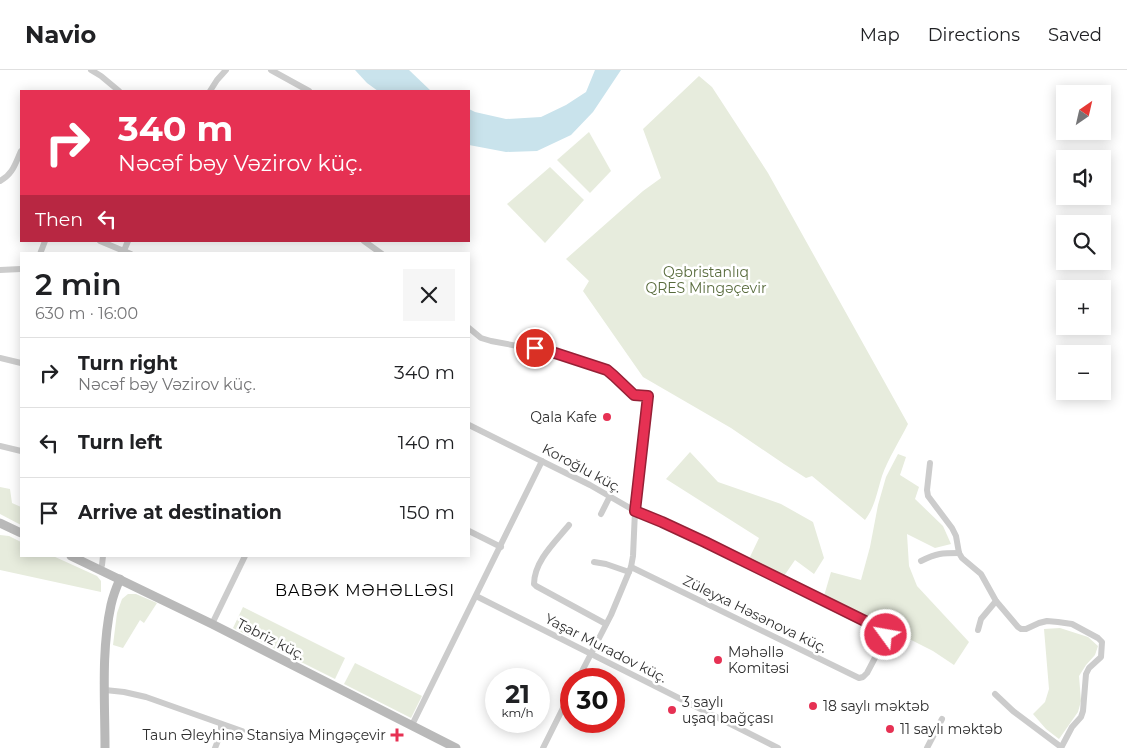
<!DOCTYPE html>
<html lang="en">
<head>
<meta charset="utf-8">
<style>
	:root { --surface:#fff; --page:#f6f6f6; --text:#202124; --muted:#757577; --line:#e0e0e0 }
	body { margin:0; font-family:Montserrat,sans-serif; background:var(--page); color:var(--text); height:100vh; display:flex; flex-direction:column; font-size:19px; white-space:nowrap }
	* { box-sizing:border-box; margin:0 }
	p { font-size:16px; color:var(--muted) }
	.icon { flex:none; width:28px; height:28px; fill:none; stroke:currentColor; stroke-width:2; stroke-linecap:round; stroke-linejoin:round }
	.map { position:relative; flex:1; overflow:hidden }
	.sheet { position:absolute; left:20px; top:182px; width:450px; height:305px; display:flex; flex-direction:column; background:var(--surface); border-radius:0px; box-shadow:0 2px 12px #0003 }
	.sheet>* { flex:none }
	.hud { position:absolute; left:20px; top:20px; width:450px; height:152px; border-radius:0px; box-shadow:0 2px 12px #0003; background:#e63153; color:#fff; overflow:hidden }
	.needle { width:32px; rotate:34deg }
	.buttons { position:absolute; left:1056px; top:15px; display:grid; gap:10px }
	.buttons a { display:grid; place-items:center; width:55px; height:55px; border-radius:0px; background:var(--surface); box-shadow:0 2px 12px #0003; font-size:25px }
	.speed { position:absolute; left:485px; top:598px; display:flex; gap:10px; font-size:25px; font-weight:700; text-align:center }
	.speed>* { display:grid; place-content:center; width:65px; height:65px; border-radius:50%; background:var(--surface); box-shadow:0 2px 12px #0003; line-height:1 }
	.speed small { font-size:12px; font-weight:400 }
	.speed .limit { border:8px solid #d22; background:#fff; color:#111 }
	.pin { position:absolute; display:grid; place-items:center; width:42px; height:42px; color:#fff; margin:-21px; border:2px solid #fff; border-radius:50%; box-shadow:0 1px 5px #0007 }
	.me { position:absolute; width:55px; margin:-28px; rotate:302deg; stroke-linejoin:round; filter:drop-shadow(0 0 4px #0008) }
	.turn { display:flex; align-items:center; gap:18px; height:105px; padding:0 15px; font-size:22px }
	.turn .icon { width:65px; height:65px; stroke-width:2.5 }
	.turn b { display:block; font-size:35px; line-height:42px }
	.then { display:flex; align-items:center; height:48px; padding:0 15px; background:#0003; gap:10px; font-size:19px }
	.round { display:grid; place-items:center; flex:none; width:52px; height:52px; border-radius:0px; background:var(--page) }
	.summary { display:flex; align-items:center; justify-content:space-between; height:85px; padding:0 15px }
	h1 { font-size:30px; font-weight:600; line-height:38px }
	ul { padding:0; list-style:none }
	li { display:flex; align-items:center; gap:15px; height:70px; padding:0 15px; border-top:1px solid var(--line) }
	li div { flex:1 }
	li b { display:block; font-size:19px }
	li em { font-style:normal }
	header { display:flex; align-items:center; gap:30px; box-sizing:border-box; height:70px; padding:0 25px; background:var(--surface); border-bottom:1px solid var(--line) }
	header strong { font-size:24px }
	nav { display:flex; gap:28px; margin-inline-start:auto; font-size:18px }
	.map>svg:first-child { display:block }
</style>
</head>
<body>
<header>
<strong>Navio</strong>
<nav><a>Map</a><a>Directions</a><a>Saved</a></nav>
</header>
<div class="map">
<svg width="1127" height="678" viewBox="0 0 1127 678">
	<rect width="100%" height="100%" fill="#fff"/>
	<g fill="#e7ecdd">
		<path d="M699,6L712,17L768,103L908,354C900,370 888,389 882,406C877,422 875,437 865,450L812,406L806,408L784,394L731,358L643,307L583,221L589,211L566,189L643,121L661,108L643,59Z"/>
		<polygon points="589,62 611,101 590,123 557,90"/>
		<polygon points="550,97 584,130 545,173 507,134"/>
		<polygon points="690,382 718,412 781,434 813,452 824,488 814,504 795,490 784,506 749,489 759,468 666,409"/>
		<polygon points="898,384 906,387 900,405 919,417 915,429 943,456 951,474 935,478 907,464 909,496 917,516 969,572 954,595 933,581 824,526 831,502 861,510 870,477 878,435 886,407"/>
		<polygon points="0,417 10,419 12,433 21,437 21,455 0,444"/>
		<polygon points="0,465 9,466 21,472 21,486 53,486 97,506 101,511 101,522 0,500"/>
		<polygon points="128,524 136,524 157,533 144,553 140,550 123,578 113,575 117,543 122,529"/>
		<polygon points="243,537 345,588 335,609 233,558"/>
		<polygon points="1060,558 1088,567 1098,576 1095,585 1086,595 1079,606 1081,631 1078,642 1059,669 1046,659 1033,644 1045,632 1049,619 1044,559"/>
		<polygon points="355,593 422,626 411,648 344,614"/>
	</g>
	<g fill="#c9e3ec">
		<polygon points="355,0 409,0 431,21 378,21 367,13"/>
		<polygon points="595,0 621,0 593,42 571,65 537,81 506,82 469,75 469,39 475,42 506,49 541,47 566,35 586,22"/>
	</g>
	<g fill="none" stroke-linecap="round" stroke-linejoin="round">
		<g stroke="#ccc" stroke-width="6">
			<polyline points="91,0 101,6 119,21"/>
			<polyline points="271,0 309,21"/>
			<polyline points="210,21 217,10 226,0"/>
			<path d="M0,111C13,104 15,94 21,81"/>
			<polyline points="100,171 131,184"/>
			<polyline points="364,171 382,184"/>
			<polyline points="123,183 128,171"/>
			<polyline points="40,184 45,171"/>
			<polyline points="0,200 21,199"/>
			<polyline points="469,258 481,268 491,271 555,283 600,298 607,301 614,306 634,325 649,326 635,441 633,486 631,497 611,545 578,609"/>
			<polyline points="0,288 21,293"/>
			<polyline points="469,355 590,415 642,445 662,452 705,472 877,557 885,562 887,565 867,603 863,607 859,608 631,497"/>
			<polyline points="0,376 21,381"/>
			<polyline points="930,393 927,420 928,426 952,458 956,466 959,483 962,488 981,504 996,531 1018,557 1021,559 1026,559 1039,553 1047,551 1058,552 1072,554 1098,568 1102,572 1101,587 1089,598 1086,604 1083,641 1081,647 1072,657 1061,678"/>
			<polyline points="601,444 610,426"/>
			<path d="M569,455C556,471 534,491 534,514L536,516L606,554"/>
			<polyline points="469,461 501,477"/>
			<path d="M921,491C937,483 942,483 959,483"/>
			<polyline points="594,492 606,494 629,502"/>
			<polyline points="100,500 102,495 103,486"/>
			<polyline points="476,526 778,678"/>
			<polyline points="212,554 245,486"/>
			<polyline points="978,560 981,549 996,531"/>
			<polyline points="105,620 124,622 146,627 242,661"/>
			<polyline points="995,624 1013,641 1061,677"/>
			<polyline points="412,655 542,391"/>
			<polyline points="215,678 221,663 221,655"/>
			<polyline points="543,678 571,622"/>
			<polyline points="927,678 942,649"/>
		</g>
		<g stroke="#b9b9b9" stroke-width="9">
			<polyline points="0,453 21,463"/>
			<polyline points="71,486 212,554 456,678"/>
			<path d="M105,678C105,631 101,581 111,535C113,526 116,518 120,509"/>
		</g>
	</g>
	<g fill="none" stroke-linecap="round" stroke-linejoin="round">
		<defs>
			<polyline id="route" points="535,278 555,283 607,300 614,306 634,325 648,326 635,441 662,452 705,472 877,557 885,562 886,565"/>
		</defs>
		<use href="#route" stroke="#962036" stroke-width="12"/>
		<use href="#route" stroke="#e63153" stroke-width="9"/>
	</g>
	<g fill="#e63153" stroke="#fff" stroke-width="2">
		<circle cx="607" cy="347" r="5"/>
		<circle cx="718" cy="590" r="5"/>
		<circle cx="813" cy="636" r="5"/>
		<circle cx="672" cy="640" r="5"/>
		<circle cx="890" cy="659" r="5"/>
		<path d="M394.5 657.5h5v5h5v5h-5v5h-5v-5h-5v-5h5z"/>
	</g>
	<g text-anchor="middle" stroke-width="5" stroke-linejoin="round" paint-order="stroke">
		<g font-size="14" fill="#586b3c" stroke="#fff">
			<text x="706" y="207">Qəbristanlıq<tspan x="706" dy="16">QRES Mingəçevir</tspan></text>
		</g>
		<g font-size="14" fill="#2f2f2f" stroke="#fff" text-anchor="start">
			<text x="597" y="352" text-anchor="end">Qala Kafe</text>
			<text x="728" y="587">Məhəllə<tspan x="728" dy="16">Komitəsi</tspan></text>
			<text x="682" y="637">3 saylı<tspan x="682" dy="16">uşaq bağçası</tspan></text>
			<text x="823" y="641">18 saylı məktəb</text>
			<text x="900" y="664">11 saylı məktəb</text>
			<text x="386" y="670" text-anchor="end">Taun Əleyhinə Stansiya Mingəçevir</text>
		</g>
		<g font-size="14" fill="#2f2f2f" stroke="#fff">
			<text transform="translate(582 398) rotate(28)" y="5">Koroğlu küç.</text>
			<text transform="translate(755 544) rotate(26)" y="5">Züleyxa Həsənova küç.</text>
			<text transform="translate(271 569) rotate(27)" y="5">Təbriz küç.</text>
			<text transform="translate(606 578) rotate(27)" y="5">Yaşar Muradov küç.</text>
		</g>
		<g font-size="16" letter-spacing="1" fill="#000" stroke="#fff">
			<text x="365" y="526">BABƏK MƏHƏLLƏSI</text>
		</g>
	</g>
</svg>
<div class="buttons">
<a><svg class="needle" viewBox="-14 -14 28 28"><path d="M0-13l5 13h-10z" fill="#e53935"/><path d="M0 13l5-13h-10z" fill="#757577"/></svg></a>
<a><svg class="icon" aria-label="sound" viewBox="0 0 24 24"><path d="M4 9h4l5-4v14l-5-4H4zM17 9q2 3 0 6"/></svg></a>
<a><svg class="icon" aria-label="search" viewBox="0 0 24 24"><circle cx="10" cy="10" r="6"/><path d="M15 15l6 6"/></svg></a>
<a>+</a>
<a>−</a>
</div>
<div class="speed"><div>21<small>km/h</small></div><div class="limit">30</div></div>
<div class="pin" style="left:535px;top:278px;background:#d93025"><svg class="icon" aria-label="arrive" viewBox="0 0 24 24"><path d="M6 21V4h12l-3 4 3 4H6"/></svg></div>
<svg class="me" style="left:886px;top:565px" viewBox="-20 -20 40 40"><circle r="17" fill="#e63153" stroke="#fff" stroke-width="3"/><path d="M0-11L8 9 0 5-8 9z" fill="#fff"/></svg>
<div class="hud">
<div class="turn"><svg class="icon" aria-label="right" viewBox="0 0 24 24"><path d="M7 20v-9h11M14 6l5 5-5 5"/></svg><div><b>340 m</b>Nəcəf bəy Vəzirov küç.</div></div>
<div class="then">Then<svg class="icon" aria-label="left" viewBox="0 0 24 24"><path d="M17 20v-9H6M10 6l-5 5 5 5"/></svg></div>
</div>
<section class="sheet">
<div class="summary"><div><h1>2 min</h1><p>630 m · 16:00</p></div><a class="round"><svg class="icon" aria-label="close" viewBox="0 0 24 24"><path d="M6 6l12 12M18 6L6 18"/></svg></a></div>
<ul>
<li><svg class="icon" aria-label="right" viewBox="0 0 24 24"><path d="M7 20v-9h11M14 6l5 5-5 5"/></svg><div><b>Turn right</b><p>Nəcəf bəy Vəzirov küç.</p></div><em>340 m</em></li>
<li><svg class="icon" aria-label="left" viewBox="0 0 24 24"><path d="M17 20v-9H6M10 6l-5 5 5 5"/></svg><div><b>Turn left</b></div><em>140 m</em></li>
<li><svg class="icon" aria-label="arrive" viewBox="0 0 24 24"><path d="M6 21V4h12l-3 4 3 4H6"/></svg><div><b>Arrive at destination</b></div><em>150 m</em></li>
</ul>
</section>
</div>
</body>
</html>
